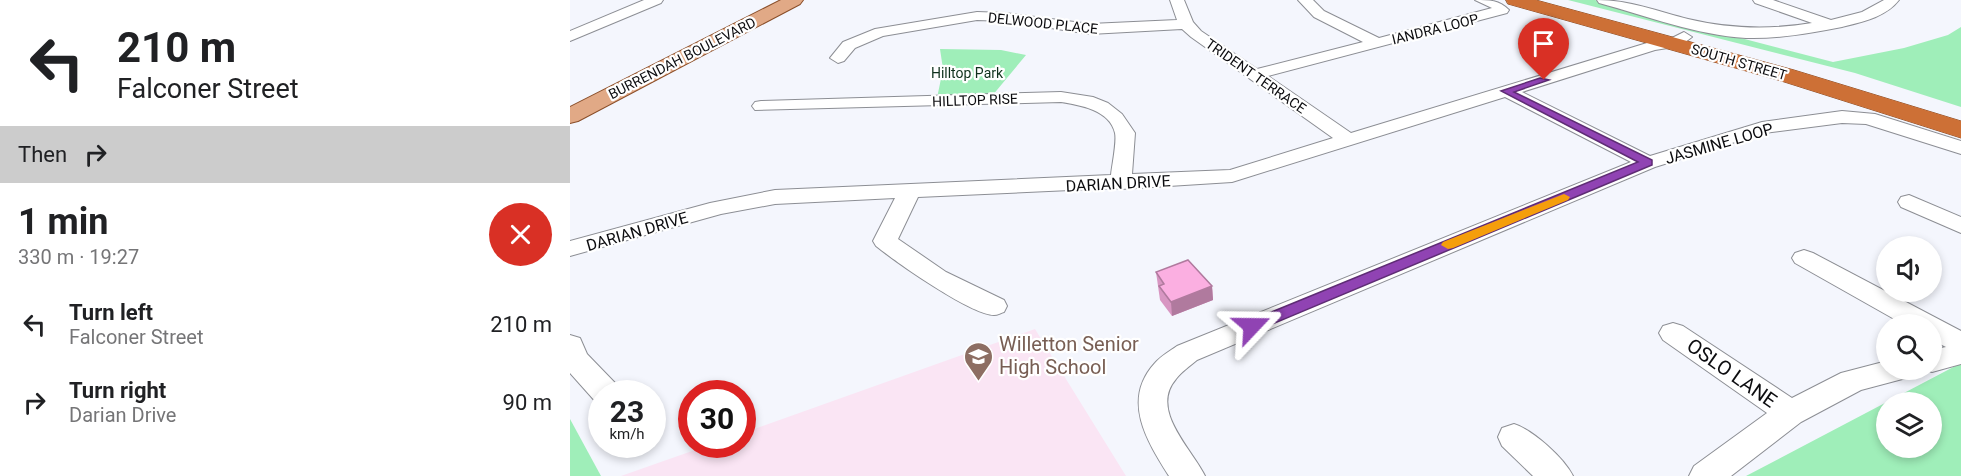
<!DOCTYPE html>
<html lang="en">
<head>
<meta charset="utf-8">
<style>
	:root { --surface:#fff; --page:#f2f2f2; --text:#202124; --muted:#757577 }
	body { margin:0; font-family:Roboto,sans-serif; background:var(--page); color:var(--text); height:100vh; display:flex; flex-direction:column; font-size:22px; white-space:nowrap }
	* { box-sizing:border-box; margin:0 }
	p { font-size:20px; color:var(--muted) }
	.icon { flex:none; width:33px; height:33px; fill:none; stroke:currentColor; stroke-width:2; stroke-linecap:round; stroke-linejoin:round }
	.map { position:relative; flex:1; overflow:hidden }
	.sheet { display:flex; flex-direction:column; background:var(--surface); width:570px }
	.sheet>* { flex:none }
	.top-card { background:#fff; color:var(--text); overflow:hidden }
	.buttons { position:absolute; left:1306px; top:236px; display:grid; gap:12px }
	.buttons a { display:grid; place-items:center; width:66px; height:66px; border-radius:50%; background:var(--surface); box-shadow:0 3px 9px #0003; font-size:30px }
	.speed { position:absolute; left:18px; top:380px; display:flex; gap:12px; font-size:30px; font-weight:700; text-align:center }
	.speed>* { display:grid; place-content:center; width:78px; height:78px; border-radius:50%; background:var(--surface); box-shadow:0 3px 9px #0003; line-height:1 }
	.speed small { font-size:15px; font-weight:400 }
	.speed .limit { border:9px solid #d22; background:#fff; color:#111 }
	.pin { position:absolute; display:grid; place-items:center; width:51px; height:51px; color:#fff; margin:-62px -26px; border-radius:50% 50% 50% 0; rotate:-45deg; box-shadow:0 0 6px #0007 }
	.pin .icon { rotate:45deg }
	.me { position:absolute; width:66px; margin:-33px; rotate:67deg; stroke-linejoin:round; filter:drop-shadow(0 0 4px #0008) }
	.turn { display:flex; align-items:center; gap:21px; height:126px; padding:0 18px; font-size:27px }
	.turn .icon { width:78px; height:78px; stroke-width:2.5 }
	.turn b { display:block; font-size:42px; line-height:51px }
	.then { display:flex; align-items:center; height:57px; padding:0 18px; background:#0003; gap:12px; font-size:22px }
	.round { display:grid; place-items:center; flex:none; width:63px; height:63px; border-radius:32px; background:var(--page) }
	.overview { display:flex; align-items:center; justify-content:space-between; height:102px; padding:0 18px }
	h1 { font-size:36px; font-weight:700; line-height:45px }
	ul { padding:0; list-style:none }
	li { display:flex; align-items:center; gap:18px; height:78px; padding:0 18px }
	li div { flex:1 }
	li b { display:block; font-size:22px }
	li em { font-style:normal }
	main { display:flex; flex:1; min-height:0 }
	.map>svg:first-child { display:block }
</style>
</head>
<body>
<main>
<section class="sheet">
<div class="top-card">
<div class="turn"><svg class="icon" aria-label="left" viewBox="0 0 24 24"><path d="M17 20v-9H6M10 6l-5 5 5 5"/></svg><div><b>210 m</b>Falconer Street</div></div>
<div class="then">Then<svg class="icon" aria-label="right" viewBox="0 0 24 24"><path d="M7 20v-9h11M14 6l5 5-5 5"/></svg></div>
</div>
<div class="overview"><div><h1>1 min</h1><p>330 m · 19:27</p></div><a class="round" style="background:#d93025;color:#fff"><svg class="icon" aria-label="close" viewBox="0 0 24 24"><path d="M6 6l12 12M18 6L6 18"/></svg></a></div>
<ul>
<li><svg class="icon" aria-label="left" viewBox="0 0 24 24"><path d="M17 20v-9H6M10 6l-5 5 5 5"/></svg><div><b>Turn left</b><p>Falconer Street</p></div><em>210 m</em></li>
<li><svg class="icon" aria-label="right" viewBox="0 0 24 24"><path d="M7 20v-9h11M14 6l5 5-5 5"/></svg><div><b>Turn right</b><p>Darian Drive</p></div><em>90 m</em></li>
</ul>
</section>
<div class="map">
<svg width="1391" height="476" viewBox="0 0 1391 476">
	<rect width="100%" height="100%" fill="#f4f6fd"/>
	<polygon fill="#fae5f4" points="465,329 556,476 51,476 142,444 172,444 173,433"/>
	<g fill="#9feeb9" fill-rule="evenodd">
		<polygon points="998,0 1025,0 1263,62 1334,48 1378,35 1391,27 1391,107 1285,73"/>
		<polygon points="370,49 431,50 456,55 422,96 367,98 373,69"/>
		<path d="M1391,363V476H1176ZM1317,402H1362V447H1317Z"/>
		<polygon points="0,419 31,476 0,476"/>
	</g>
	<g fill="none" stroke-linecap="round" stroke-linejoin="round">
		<defs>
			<g id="minor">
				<polygon points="74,0 93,0 91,3 0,41 0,31"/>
				<path d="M600,0H614L623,22L631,31L687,69L793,42L744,17L728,0H743L754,11L809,38L922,8L905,0C920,0 929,0 939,10L937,13L698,76L781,133L1077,43L1100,39L1114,32L1122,37L1110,46L1085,50L952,92L1080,156L1192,122L1272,111L1305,114L1391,141V154L1296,124L1272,123L1194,133L1085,167L627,360C620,366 611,372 606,379C579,410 622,449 635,476H599C577,441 551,400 585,363C591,356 600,351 607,346L1061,162L935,97L662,182L551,189L544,188L348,197L328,239L376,272L434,300L437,306L434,312C430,313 428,315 424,315C401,315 326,262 306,246L303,241L325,198L205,204L151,214L0,256V241L140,203L205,190L541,175C542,165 547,142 545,133C540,110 510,105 491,102L185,110L182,106L185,102L191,101L491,92L523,97L538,103L552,114L565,133L562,174L660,170L763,138L621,37L612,29L520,34L435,21L407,20L313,36L285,48L274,61L268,63L260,58L273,42L305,29L407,12L435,13L520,24L607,20Z"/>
				<path d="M1027,0C1059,0 1087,11 1118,19C1160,29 1200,30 1242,23L1185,3L1183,0H1203L1261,20L1292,12L1314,0H1329C1316,17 1292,22 1272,27C1241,33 1208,39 1176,38C1126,35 1077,16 1029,3Z"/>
				<polygon points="1339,195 1391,217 1391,233 1331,207 1328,202 1331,197"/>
				<polygon points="1234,250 1243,253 1391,331 1391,364 1362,372 1354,369 1362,369 1362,350 1376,347 1362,340 1362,324 1333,324 1225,263 1222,258 1225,253"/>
				<polygon points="1103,323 1113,326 1222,398 1271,373 1317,361 1317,369 1345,369 1340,377 1291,390 1231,422 1161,476 1119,476 1124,466 1197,413 1093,340 1089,333 1093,326"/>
				<polygon points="0,335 10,338 17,354 47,385 51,393 32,393 32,403 25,401 0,373"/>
				<path d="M944,424C963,430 994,458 1003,476H963L932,446L928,437L932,428Z"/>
			</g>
			<polygon id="major" points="211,0 233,0 230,4 8,121 0,123 0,107"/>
			<polygon id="highway" points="936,0 966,0 1224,70 1391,121 1391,138 1208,80 938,4"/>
		</defs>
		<use href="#minor" stroke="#8c8e94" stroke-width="2"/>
		<use href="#major" stroke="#894d28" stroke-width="2"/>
		<use href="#highway" stroke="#894d28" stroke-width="1"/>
		<use href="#minor" fill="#fff" fill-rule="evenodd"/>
		<use href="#major" fill="#e1a986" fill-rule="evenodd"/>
		<use href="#highway" fill="#cd7036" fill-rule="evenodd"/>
	</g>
	<polygon fill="#d896c2" points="586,272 642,286 643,300 602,316 590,300"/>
	<polygon fill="#b07a9e" points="642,286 643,300 602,316 601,302"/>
	<polygon fill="#fbafe1" stroke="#b07a9e" stroke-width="1.5" points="618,260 642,286 601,302 589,286 594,284 586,272"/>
	<polygon fill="#9043b3" stroke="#5e2c74" stroke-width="1.5" points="970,78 979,80 944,92 1082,160 1082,165 688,330 677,330 675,326 677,322 1068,162 931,91"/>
	<polygon fill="#f59e0b" points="994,194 1000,197 998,200 883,248 878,249 871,245 873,242"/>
	<defs>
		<symbol id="school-pin" viewBox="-11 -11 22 30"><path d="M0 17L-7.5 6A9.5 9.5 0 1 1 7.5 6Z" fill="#8d6e63" stroke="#fff"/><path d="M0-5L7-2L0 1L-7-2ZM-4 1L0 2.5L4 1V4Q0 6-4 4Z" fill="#fff"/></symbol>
	</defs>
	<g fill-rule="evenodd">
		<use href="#school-pin" x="392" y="340" width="33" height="45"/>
	</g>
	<g text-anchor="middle" stroke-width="4.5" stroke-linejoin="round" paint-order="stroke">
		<g font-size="14" fill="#0c0c0f" stroke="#fff">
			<text transform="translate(473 23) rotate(6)" y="5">DELWOOD PLACE</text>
			<text transform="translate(865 29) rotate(-14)" y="5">IANDRA LOOP</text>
			<text transform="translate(112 58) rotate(-27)" y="5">BURRENDAH BOULEVARD</text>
			<text transform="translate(1169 62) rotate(16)" y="5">SOUTH STREET</text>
			<text transform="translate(686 76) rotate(35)" y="5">TRIDENT TERRACE</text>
			<text transform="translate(405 100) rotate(-2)" y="5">HILLTOP RISE</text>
		</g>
		<g font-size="14" fill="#0f311c" stroke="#fff">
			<text x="397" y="78">Hilltop Park</text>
		</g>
		<g font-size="16" fill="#0c0c0f" stroke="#fff">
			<text transform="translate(1149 143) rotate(-16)" y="6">JASMINE LOOP</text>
			<text transform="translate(548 183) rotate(-3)" y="6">DARIAN DRIVE</text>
			<text transform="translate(67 231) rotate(-16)" y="6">DARIAN DRIVE</text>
		</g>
		<g font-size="20" fill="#785e54" stroke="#fff" text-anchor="start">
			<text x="429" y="351">Willetton Senior<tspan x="429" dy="23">High School</tspan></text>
		</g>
		<g font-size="20" fill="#0c0c0f" stroke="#fff">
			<text transform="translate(1162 373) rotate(35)" y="7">OSLO LANE</text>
		</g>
	</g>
</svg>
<div class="buttons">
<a><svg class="icon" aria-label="sound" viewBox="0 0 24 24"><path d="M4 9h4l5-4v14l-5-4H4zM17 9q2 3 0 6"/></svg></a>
<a><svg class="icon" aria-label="search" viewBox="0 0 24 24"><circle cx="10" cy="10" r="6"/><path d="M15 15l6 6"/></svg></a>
<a><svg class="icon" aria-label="layers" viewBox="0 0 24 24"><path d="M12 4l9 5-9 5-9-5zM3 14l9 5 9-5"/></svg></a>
</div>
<div class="speed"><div>23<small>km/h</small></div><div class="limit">30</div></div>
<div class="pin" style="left:974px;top:80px;background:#d93025"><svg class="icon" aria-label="arrive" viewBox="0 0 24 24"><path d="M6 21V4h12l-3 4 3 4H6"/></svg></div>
<svg class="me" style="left:682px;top:326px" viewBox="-20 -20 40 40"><path d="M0-17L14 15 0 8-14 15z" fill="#9043b3" stroke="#fff" stroke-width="4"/></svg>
</div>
</main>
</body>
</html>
